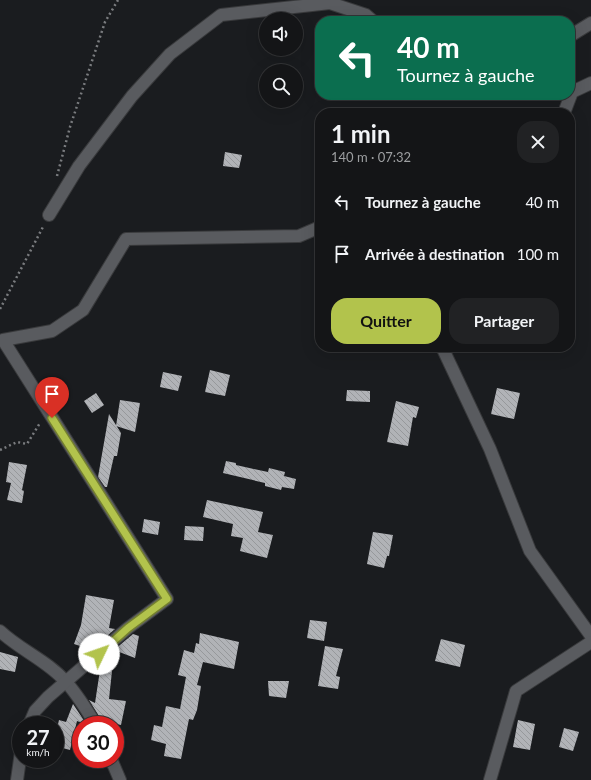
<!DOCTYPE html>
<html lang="fr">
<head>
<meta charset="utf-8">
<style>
	:root { --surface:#141517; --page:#212224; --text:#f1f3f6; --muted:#9d9fa1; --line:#333436; --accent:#b2c34c }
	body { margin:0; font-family:Lato,sans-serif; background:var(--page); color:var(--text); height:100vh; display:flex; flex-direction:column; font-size:15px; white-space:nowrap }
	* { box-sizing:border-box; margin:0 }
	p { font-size:13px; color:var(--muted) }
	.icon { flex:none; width:22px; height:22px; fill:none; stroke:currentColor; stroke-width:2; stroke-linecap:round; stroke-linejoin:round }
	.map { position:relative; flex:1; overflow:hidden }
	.panel { position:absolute; left:315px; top:108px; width:260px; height:244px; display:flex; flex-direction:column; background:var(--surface); border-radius:16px; box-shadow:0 4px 16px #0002,0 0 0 1px var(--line) }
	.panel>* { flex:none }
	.hud { position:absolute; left:315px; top:16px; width:260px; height:84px; border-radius:16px; box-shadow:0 4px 16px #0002,0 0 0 1px var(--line); background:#0b6e4f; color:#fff; overflow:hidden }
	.buttons { position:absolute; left:259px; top:12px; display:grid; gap:8px }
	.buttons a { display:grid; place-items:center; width:44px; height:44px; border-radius:50%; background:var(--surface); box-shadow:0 4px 16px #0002,0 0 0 1px var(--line); font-size:20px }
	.speed { position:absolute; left:12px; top:716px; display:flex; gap:8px; font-size:20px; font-weight:700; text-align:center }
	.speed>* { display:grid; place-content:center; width:52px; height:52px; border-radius:50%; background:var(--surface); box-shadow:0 4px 16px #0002,0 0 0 1px var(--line); line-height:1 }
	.speed small { font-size:10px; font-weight:400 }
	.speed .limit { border:6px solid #d22; background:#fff; color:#111 }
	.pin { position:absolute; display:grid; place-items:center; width:34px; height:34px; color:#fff; margin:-41px -17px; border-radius:50% 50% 50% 0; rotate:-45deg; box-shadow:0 0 4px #0007 }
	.pin .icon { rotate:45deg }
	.me { position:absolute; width:44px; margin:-22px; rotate:48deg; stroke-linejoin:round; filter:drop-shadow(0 0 3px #0008) }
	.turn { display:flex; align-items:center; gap:14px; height:84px; padding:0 16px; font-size:18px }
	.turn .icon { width:52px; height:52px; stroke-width:2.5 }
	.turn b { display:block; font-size:28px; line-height:34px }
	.round { display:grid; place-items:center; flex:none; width:42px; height:42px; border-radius:16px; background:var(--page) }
	.headline { display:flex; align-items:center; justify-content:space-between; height:68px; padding:0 16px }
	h1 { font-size:24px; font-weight:700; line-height:30px }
	.action { display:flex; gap:8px; margin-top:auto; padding:8px 16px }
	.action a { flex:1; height:46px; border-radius:16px; background:var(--accent); color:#111; font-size:16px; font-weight:700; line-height:46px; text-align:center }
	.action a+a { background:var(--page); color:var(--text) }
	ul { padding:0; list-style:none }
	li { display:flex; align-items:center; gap:12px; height:52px; padding:0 16px }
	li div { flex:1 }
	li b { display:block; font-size:15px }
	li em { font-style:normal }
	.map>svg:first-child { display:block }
</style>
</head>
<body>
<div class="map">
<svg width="591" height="780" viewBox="0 0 591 780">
	<defs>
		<pattern id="building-back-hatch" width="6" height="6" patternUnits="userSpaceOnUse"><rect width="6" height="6" fill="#b1b3b7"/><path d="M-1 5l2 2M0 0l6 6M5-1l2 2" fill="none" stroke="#96989b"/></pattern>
	</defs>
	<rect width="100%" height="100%" fill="#1a1c1f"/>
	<g fill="url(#building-back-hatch)">
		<polygon points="225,152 242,155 239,168 223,166"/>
		<polygon points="210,370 230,375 225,396 205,392"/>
		<polygon points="163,372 182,376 178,391 160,387"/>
		<polygon points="497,388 520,393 514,419 491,414"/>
		<polygon points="347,390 370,391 370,402 346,401"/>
		<polygon points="96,393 104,405 92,413 84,401"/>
		<polygon points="120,400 140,403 135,432 116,426"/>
		<polygon points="396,401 419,407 416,418 413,417 408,446 387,442"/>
		<polygon points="109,414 121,433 117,456 114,456 107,487 105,487 98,477"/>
		<polygon points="226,461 236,463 236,465 268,472 269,468 285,472 284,476 296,479 294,489 282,487 281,490 265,486 265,483 223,473"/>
		<polygon points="9,462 27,465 22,490 24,491 22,503 7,500 11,483 6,482"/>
		<polygon points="207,500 263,512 258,532 273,535 267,558 240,551 243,538 231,536 233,524 203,517"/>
		<polygon points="144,519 160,522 158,535 142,532"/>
		<polygon points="185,526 204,527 203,541 184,540"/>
		<polygon points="373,532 393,535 389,556 387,556 384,568 367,564"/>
		<polygon points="86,595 114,600 109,628 115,629 89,652 83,652 83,647 74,644 81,625"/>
		<polygon points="310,620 327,622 324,641 307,638"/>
		<polygon points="200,633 239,642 234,669 203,662 197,685 201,686 197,710 193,720 189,719 181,759 164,756 166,744 151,740 154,725 162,727 166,706 180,709 186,677 178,675 184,650 194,653 196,643 199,644"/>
		<polygon points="133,634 139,636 135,658 114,650"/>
		<polygon points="441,639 465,645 460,667 435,661"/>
		<polygon points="325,646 343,649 336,676 340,677 338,689 318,686"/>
		<polygon points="0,652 18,657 15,672 0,669"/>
		<polygon points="100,670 112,671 109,699 126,701 121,725 102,721 89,700 95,703"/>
		<polygon points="268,681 289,681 286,698 269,696"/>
		<polygon points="73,704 85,722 85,724 77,721 70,750 55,746 55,737 59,720 66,722"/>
		<polygon points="518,720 535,724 530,750 513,747"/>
		<polygon points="564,728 579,732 573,751 559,747"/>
	</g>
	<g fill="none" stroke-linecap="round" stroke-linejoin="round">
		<defs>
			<g id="minor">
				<polyline points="570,36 591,23"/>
				<polyline points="564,113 572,92 591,83"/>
				<polyline points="49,215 79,166 132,96 170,54 221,15 330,3 366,15 373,21"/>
				<polyline points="442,347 490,449 530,551 591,636"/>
				<path d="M0,631C20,650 48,661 66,682C78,695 87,711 96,725"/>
				<polyline points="29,725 35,711 48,697 128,628 167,599 3,340 52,331 83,310 126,239 299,236 320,227"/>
				<polyline points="111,759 120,780"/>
				<polyline points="17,780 21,752"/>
				<polyline points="490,780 516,691 591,642"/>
			</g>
		</defs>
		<use href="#minor" stroke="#393a3c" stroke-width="14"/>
		<g stroke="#7a7c7f" stroke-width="2.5" stroke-dasharray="2 3" stroke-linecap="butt">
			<polyline points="57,176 70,127 105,22 118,0"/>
			<polyline points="0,309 44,225"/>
			<polyline points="0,450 17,442 27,444 40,423"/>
		</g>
		<use href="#minor" stroke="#595b5f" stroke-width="12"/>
	</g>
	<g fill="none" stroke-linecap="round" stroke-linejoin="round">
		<defs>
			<polyline id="route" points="52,418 167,599 128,628 99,654"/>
		</defs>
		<use href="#route" stroke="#747f31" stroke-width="10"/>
		<use href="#route" stroke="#b2c34c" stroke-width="7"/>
	</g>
</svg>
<div class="buttons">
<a><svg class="icon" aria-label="sound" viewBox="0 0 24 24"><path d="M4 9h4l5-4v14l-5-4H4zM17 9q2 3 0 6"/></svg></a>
<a><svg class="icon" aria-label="search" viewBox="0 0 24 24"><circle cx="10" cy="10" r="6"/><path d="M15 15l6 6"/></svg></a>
</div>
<div class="speed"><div>27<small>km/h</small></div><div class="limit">30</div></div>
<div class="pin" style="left:52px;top:418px;background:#d93025"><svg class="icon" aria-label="arrive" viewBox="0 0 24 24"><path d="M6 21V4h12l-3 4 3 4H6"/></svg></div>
<svg class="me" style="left:99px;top:654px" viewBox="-20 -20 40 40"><circle r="19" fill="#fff"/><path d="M0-13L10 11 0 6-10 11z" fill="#b2c34c"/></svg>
<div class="hud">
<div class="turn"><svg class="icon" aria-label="left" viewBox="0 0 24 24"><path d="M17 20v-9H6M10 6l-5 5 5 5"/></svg><div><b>40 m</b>Tournez à gauche</div></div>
</div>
<section class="panel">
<div class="headline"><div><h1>1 min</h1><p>140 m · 07:32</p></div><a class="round"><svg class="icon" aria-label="close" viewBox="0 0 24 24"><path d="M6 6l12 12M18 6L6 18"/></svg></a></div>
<ul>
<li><svg class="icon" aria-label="left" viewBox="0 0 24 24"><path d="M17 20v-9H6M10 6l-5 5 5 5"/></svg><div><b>Tournez à gauche</b></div><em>40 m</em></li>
<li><svg class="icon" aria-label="arrive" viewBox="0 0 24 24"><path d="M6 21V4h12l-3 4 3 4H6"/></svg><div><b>Arrivée à destination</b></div><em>100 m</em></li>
</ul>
<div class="action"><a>Quitter</a><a>Partager</a></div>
</section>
</div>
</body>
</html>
